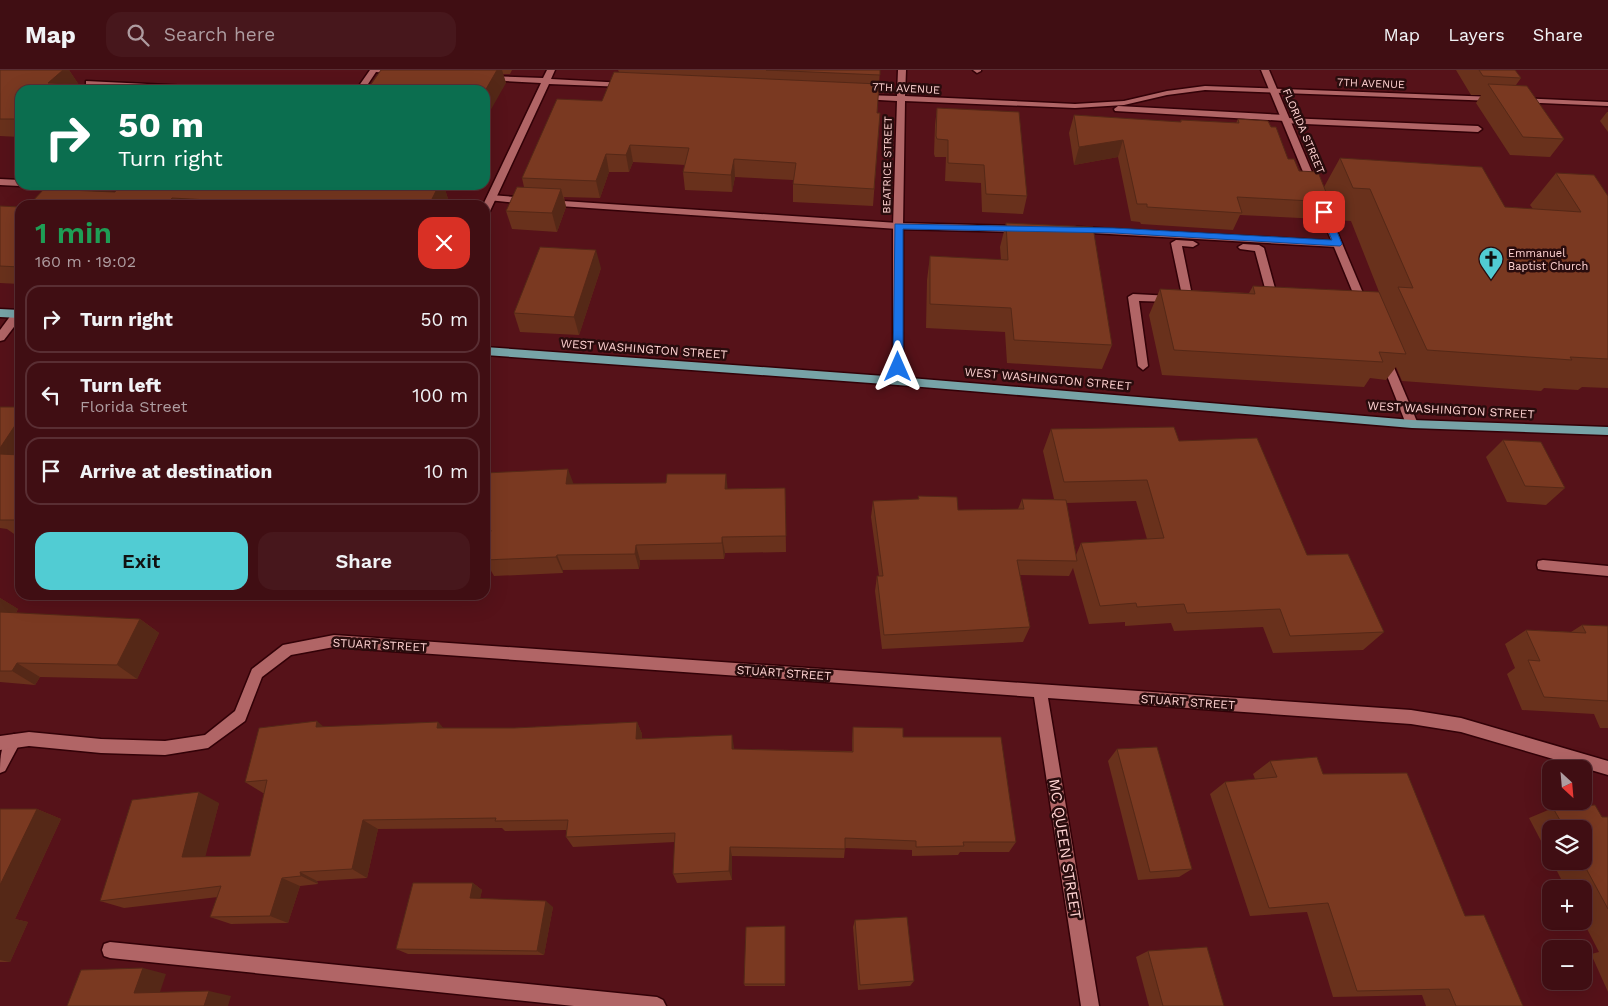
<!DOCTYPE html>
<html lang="en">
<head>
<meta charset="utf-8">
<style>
	:root { --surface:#400e13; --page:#47171c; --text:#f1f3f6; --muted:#ae9ca0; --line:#592e33; --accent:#51ccd3 }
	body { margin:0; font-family:"Work Sans",sans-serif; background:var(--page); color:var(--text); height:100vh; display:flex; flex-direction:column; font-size:19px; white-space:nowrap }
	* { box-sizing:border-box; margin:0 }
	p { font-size:16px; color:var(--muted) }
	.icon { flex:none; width:28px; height:28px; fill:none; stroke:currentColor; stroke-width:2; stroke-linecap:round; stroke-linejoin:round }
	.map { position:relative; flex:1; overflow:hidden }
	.details { position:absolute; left:15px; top:130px; width:475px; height:400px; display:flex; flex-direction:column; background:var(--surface); border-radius:15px; box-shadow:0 5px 20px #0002,0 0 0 1px var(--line) }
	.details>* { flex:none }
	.banner { position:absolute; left:15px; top:15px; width:475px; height:105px; border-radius:15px; box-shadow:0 5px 20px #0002,0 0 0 1px var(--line); background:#0b6e4f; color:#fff; overflow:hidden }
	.needle { width:32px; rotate:154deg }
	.buttons { position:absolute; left:1542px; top:690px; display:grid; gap:10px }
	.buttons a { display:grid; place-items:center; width:50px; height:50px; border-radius:10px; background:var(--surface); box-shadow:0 5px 20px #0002,0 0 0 1px var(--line); font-size:25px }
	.pin { position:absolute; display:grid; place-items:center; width:42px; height:42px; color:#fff; margin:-21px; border-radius:10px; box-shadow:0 2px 8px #0006 }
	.me { position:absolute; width:55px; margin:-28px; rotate:0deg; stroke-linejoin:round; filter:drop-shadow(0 0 4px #0008) }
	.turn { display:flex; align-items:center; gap:18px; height:105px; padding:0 20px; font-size:22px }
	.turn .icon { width:65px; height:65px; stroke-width:2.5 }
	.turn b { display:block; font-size:35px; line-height:42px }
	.round { display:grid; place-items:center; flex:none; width:52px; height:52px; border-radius:15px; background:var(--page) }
	.overview { display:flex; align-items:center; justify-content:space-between; height:85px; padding:0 20px }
	h1 { font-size:30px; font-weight:600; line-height:38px; color:#1e9e55 }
	.button { display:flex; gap:10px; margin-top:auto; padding:10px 20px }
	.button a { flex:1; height:58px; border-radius:15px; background:var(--accent); color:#111; font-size:20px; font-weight:600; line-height:58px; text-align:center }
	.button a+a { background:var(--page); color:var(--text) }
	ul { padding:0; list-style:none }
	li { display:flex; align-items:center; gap:15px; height:68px; margin:0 10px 8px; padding:0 10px; border:2px solid var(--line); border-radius:15px }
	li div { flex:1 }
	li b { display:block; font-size:19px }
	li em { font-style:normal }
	header { display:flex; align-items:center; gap:30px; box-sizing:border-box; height:70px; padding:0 25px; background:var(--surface); border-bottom:1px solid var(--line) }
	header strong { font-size:24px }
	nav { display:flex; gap:28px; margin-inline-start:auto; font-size:18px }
	.search { width:350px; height:45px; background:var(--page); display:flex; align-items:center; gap:12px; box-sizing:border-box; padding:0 18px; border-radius:15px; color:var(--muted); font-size:19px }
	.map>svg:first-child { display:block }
</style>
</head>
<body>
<header>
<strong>Map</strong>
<div class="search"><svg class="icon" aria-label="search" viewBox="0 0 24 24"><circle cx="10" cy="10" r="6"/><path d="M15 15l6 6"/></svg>Search here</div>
<nav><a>Map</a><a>Layers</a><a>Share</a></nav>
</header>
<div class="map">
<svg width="1608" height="936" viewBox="0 0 1608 936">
	<rect width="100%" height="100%" fill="#561219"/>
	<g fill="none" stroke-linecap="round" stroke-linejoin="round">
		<defs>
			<g id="lane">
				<polygon points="973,0 981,0 981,1 977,3"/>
				<polygon points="86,11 229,18 233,20 180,20 89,15 86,15"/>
				<polygon points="1287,48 1478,56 1482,59 1478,62 1284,53 1283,51"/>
				<polygon points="0,109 20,110 20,115 23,115 20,116 0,115"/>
				<polygon points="69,115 139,115 141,117 136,120 74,118"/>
				<polygon points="491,125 528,128 533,131 528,134 488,130 488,126"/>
				<polygon points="548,130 898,153 1020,156 1025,159 1020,162 898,159 545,135 545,131"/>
				<polygon points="1077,157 1337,171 1342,174 1337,177 1074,162 1074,158"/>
				<polygon points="1176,170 1193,171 1198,174 1193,177 1182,176 1193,230 1188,233 1183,230 1171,173"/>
				<polygon points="1243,174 1259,175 1264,178 1279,233 1278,235 1274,236 1269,233 1255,181 1240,179 1238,177"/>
				<polygon points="1133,224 1172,226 1177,229 1172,232 1139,231 1148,296 1143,300 1138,296 1128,227"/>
				<polygon points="1543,490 1608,496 1608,506 1543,500 1538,499 1537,495 1538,491"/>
				<path d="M14,664L19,666L21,671L5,701L0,703C0,689 0,670 14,664Z"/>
				<polygon points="110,872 657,927 663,930 666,936 574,936 110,888 104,886 102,880 104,874"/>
			</g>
			<g id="street">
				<polygon points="370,0 400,0 402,2 398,4 376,2 364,20 356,20"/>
				<polygon points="547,0 555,0 551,9 625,13 629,15 625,17 549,14 490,141 485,144 485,135 483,135 541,13 488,10 484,8 488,6 543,8"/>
				<polygon points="898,0 906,0 905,26 1075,34 1124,31 1167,21 1205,16 1495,27 1499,29 1495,31 1205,20 1167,25 1124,35 1075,38 905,31 903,156 903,311 898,315 893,311 893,156 897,31 862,29 858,27 862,25 897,26"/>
				<polygon points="1517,28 1608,32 1608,36 1520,32 1516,30"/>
				<polygon points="1118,36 1285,45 1289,48 1285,51 1115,41 1114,39"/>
				<polygon points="14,241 20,241 20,249 4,270 0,271 0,260"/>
				<polygon points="334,565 1411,640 1461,648 1608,691 1608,705 1461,662 1411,654 1048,628 1099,936 1081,936 1034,627 334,577 291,585 262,607 245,651 208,678 165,685 101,683 29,676 0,680 0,666 29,662 101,669 165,671 205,665 235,641 252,599 283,575"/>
			</g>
			<g id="secondary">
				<polygon points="1261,0 1269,0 1368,235 1367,237 1359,237 1358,235"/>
				<polygon points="1385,284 1390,288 1418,354 1416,357 1408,357 1406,354 1380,288"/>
			</g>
			<g id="primary">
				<polygon points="0,239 20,240 20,248 0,247"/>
				<polygon points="485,277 898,307 1412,350 1608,357 1608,365 1412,358 898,315 485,285"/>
			</g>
		</defs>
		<use href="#lane" stroke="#320107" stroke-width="3"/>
		<use href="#street" stroke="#320107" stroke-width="3"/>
		<use href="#secondary" stroke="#320107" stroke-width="3"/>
		<use href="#primary" stroke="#320107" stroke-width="3"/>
		<use href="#lane" fill="#b16566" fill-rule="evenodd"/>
		<use href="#street" fill="#b16566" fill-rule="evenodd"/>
		<use href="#secondary" fill="#b16566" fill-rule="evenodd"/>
		<use href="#primary" fill="#77a3a7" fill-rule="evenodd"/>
	</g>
	<g fill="#69311c" fill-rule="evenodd">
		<polygon points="0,0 69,0 79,15 20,20 20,67 0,66"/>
		<polygon points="381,0 512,0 510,4 503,4 506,13"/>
		<polygon points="618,0 880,0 877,43 880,43 873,136 793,132 793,110 735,107 732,122 685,120 683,102 685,95 633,92 629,102 609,102 600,128 564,127 566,137 557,162 512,159 506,141 524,117 522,108 602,31 619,2"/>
		<polygon points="1456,0 1515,0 1521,8 1516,15 1564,69 1550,87 1510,85 1476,33 1481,25 1471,25"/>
		<polygon points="937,38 1027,126 1023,144 982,142 981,113 945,111 946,87 935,87 934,84 935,55"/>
		<polygon points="1607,42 1608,42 1608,62 1600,51"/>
		<polygon points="1074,45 1180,52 1181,50 1236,53 1238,49 1271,57 1288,89 1299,101 1324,117 1340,88 1505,137 1533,139 1530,135 1556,103 1608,126 1608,318 1582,317 1578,320 1544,318 1541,321 1402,311 1396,297 1386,310 1370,308 1364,317 1162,305 1149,245 1160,219 1249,223 1253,216 1383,232 1351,151 1334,150 1328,135 1320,149 1240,145 1233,160 1141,154 1140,152 1131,151 1118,87 1074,95 1069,63"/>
		<polygon points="120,115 444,115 444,116 448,129 445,135 29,135 115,122"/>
		<polygon points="0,136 20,137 20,214 0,213"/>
		<polygon points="1006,153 1112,275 1102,299 1007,293 1005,262 926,258 927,210 930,186 1001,190 1000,177"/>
		<polygon points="601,198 579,265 520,262 514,243"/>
		<polygon points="0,337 20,337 20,466 17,466 7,459 0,458"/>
		<path d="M1051,359L1179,371L1307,485L1384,562L1363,580L1273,583L1263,557L1174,561L1171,553L1125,556V552L1089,554L1073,498L1069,506L1020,505L1030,557L1023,572L882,579L875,521L877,506H879L871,447L873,431L918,429V426L958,440L1018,439L1022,429H1054L1043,381ZM1136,431L1147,469L1081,473L1076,485L1066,433Z"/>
		<polygon points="1503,370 1565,418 1546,435 1507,432 1486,387"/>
		<polygon points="485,403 573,414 727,419 785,418 786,482 725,483 724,489 640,490 639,499 563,500 563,503 494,506 485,490 488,476 485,476"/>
		<polygon points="0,528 18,539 16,543 140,549 159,563 137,609 40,607 35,615 0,612"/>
		<polygon points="1582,555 1608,556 1608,658 1600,658 1594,644 1522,640 1507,604 1515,598 1505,574 1526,560 1571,562"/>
		<polygon points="438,652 443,658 514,658 637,652 642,664 642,669 734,677 734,679 852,681 852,669 853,657 903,667 1016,772 1009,782 960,782 958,785 912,786 912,780 845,778 844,788 732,786 732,810 677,813 673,804 675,772 573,777 566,767 566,760 505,761 502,758 378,759 367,808 317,811 318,814 300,816 288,853 231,854 210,847 218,827 124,838 100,831 219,733 205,786 250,786 264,723 263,723 245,712 324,657"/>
		<polygon points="1117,679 1192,799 1179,807 1138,810 1108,691"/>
		<polygon points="1270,691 1323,704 1465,846 1523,936 1426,936 1422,925 1333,927 1307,842 1250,846 1210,724 1225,712 1255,709 1253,704"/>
		<polygon points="1553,738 1602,747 1608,747 1608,922 1591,884 1599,882 1583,851 1584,851 1584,819 1566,819 1552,791 1584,791 1584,759 1551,759 1551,790 1529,748"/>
		<polygon points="0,739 37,739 61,749 15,849 28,852 10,892 0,892"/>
		<polygon points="473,813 482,820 480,828 553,837 544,885 408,884 396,879"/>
		<polygon points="855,850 914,911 910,916 858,920 853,857"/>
		<polygon points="785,856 785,916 745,916 744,914"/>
		<polygon points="1148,881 1224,936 1149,936 1136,887"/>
	</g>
	<g fill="#552817">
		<polygon points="63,0 69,0 79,15 48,13"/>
		<polygon points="497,0 502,0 506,13 485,50 485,21"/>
		<polygon points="1123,70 1118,87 1074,95 1079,77"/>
		<polygon points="630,75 633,92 629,102 626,85"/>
		<polygon points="606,84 609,102 600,128 596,111"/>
		<polygon points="734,89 735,107 732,122 731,105"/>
		<polygon points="265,115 269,115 278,129 264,118"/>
		<polygon points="432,115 444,115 444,116 448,129 445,135 429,135"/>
		<polygon points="561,119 566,137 557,162 552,143"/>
		<polygon points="172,128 176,135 167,135"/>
		<polygon points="596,180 601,198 579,265 574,247"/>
		<polygon points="20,348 20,395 0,387 0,378"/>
		<polygon points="568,399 574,415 566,414"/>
		<polygon points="726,404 728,421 725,419"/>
		<polygon points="722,467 725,483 724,489 722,473"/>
		<polygon points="636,475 640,490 639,499 635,484"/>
		<polygon points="557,485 563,500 563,503 556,487"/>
		<polygon points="0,528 18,539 8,556 0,551"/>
		<polygon points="140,549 159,563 137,609 117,595"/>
		<polygon points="17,593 40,607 35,615 12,601"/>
		<polygon points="317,651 332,664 316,657"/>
		<polygon points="438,652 449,664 437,658"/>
		<polygon points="637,652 642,664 641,681 636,669"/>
		<polygon points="732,665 734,677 734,691 732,679"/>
		<polygon points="199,722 219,733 203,796 182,787"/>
		<polygon points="37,739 61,749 15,849 28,852 10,892 0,890 0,815"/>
		<polygon points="363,750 378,759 367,808 352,799"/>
		<polygon points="730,777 732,786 732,810 729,801"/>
		<polygon points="300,802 317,811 318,814 301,806"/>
		<polygon points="282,808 300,816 288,853 270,846"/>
		<polygon points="473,813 482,820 479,834 470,828"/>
		<polygon points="546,831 553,837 544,885 537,881"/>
		<polygon points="143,898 166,904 158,928 134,923"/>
		<polygon points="209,921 231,926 228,936 204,936"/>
	</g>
	<g fill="#7a3921" stroke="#552817">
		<polygon points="0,0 63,0 48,13 201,20 20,20 20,49 0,49"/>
		<polygon points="381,0 497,0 485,21 485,20 367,20"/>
		<polygon points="766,0 880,0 880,5"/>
		<polygon points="1479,0 1515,0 1521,8 1483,6"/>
		<polygon points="614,2 879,14 877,43 880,43 874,119 793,114 796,93 734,89 731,105 683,102 689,78 630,75 626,85 606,84 596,111 522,108 557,29 602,31"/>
		<polygon points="1488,14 1527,16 1564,69 1523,67"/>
		<polygon points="231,17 303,20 228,20"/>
		<polygon points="937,38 1019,42 1027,126 986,124 984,95 948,93 948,70 937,69 936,66"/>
		<polygon points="1074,45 1181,52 1181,50 1239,53 1238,49 1268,51 1271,57 1276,57 1288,89 1294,89 1299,101 1318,102 1330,132 1237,127 1242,143 1147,137 1147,134 1137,134 1123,70 1079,77"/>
		<polygon points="1340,88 1482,97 1505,137 1581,142 1556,103 1594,105 1608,126 1608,289 1570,287 1572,290 1427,280 1398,217 1413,218 1370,119 1353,118"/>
		<polygon points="120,115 265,115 264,118 276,118 278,115 439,115 429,135 299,135 172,128 167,135 29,135 44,119 115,122"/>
		<polygon points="517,117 561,119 552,143 506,141"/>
		<polygon points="0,136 20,137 20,197 0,196"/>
		<polygon points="1006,153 1093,157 1112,275 1014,270 1011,238 930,234 930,186 1008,190"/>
		<polygon points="540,177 596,180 574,247 514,243"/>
		<polygon points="1253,216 1379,222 1406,284 1379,282 1383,292 1174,280 1160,219 1255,224"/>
		<polygon points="0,337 20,337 20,348 0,378"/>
		<polygon points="1174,357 1179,371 1257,368 1307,485 1348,484 1384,562 1290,566 1280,539 1187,543 1184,534 1137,537 1136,533 1100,536 1081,473 1164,468 1147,410 1064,412 1051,359"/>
		<polygon points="1503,370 1541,372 1565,418 1525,416"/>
		<polygon points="0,384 20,385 20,450 0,450"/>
		<polygon points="568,399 566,414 666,413 667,404 726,404 725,419 785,418 786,466 722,467 722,473 636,475 635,484 557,485 556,487 485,490 491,460 485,460 485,403"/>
		<polygon points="918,426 957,427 958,440 1024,439 1022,429 1066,430 1077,491 1017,490 1030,557 884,565 877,506 883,506 873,431 919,429"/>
		<polygon points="0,542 140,549 117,595 17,593 12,601 0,601"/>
		<polygon points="1582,555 1608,556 1608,631 1544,627 1528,590 1540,591 1526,560 1586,563"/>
		<polygon points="317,651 316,657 438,652 437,658 514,658 637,652 636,669 732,665 732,679 853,682 853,657 903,658 903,667 1001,667 1016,772 963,772 964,776 916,777 916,771 845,768 845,779 730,777 729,801 673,804 675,763 566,767 568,750 495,751 496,748 363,750 352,799 300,802 301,806 282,808 270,846 210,847 221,816 100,831 132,730 199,722 182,787 250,786 267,710 245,712 259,658"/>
		<polygon points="1157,677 1192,799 1150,802 1117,679"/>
		<polygon points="1317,687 1323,704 1407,703 1465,846 1484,845 1523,936 1456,936 1449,919 1357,921 1328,833 1269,838 1225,712 1277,707 1270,691"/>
		<polygon points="1595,735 1602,747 1608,747 1608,839 1582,791 1584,791 1584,759 1565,759 1553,738"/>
		<polygon points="0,739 37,739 0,815"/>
		<polygon points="413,813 473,813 470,828 546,831 537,881 396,879"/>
		<polygon points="907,847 914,911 860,915 855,850"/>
		<polygon points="785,856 785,914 744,914 746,857"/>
		<polygon points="1207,877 1224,936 1163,936 1148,881"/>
		<polygon points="143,898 134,923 209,921 204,936 67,936 81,900"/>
	</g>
	<polygon fill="#1a73e8" stroke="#114b97" points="1324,140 1329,142 1342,174 1340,176 1114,163 903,159 903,297 898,301 893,297 895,154 1114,158 1332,170 1320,142"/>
	<defs>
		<symbol id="church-pin" viewBox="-11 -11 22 30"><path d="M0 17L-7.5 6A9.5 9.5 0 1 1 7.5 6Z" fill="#51ccd3" stroke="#290c0d"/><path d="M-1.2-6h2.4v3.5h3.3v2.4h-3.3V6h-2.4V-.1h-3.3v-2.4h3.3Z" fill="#111"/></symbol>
	</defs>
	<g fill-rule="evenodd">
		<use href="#church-pin" x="1477" y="175" width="28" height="38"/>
	</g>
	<g text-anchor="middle" stroke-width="5" stroke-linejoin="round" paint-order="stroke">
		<g font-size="11" fill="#ffd3d2" stroke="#290c0d">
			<text transform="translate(1371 13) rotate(2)" y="4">7TH AVENUE</text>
			<text transform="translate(906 18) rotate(3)" y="4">7TH AVENUE</text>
			<text transform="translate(1304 61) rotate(67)" y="4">FLORIDA STREET</text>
			<text transform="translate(887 95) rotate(-89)" y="4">BEATRICE STREET</text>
		</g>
		<g font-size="11" fill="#ffd3d2" stroke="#290c0d" text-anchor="start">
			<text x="1508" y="187">Emmanuel<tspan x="1508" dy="13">Baptist Church</tspan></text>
		</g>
		<g font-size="12" fill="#ffd3d2" stroke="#290c0d">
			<text transform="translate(644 279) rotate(4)" y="4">WEST WASHINGTON STREET</text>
			<text transform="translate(1048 309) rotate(5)" y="4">WEST WASHINGTON STREET</text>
			<text transform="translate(1451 340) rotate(3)" y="4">WEST WASHINGTON STREET</text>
			<text transform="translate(380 575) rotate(3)" y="4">STUART STREET</text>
			<text transform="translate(784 603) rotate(4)" y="4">STUART STREET</text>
			<text transform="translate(1188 632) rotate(4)" y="4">STUART STREET</text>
		</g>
		<g font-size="15" fill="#ffd3d2" stroke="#290c0d">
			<text transform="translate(1065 779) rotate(81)" y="5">MC QUEEN STREET</text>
		</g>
	</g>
</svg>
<div class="buttons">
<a><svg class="needle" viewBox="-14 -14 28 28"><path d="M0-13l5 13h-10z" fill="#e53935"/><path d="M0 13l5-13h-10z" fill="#ae9ca0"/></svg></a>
<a><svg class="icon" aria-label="layers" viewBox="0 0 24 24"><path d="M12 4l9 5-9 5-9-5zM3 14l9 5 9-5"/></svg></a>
<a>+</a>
<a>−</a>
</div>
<div class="pin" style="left:1324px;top:142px;background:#d93025"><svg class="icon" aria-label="arrive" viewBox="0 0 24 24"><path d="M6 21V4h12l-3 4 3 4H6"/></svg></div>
<svg class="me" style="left:898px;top:297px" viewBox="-20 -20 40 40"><path d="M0-17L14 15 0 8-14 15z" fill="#1a73e8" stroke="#fff" stroke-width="4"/></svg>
<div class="banner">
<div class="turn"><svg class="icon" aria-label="right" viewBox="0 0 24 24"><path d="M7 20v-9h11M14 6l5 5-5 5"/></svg><div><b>50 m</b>Turn right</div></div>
</div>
<section class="details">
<div class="overview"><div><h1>1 min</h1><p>160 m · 19:02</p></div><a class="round" style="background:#d93025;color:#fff"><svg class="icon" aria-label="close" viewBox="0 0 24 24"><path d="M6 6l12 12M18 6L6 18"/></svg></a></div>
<ul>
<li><svg class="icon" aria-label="right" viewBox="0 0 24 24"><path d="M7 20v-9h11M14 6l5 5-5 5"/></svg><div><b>Turn right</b></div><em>50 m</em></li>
<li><svg class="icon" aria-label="left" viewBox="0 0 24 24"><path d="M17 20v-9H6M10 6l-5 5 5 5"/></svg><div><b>Turn left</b><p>Florida Street</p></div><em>100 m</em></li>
<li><svg class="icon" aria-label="arrive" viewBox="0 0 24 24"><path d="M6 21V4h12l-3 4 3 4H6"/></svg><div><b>Arrive at destination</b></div><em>10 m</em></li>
</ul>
<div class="button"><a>Exit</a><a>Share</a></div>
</section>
</div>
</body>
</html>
